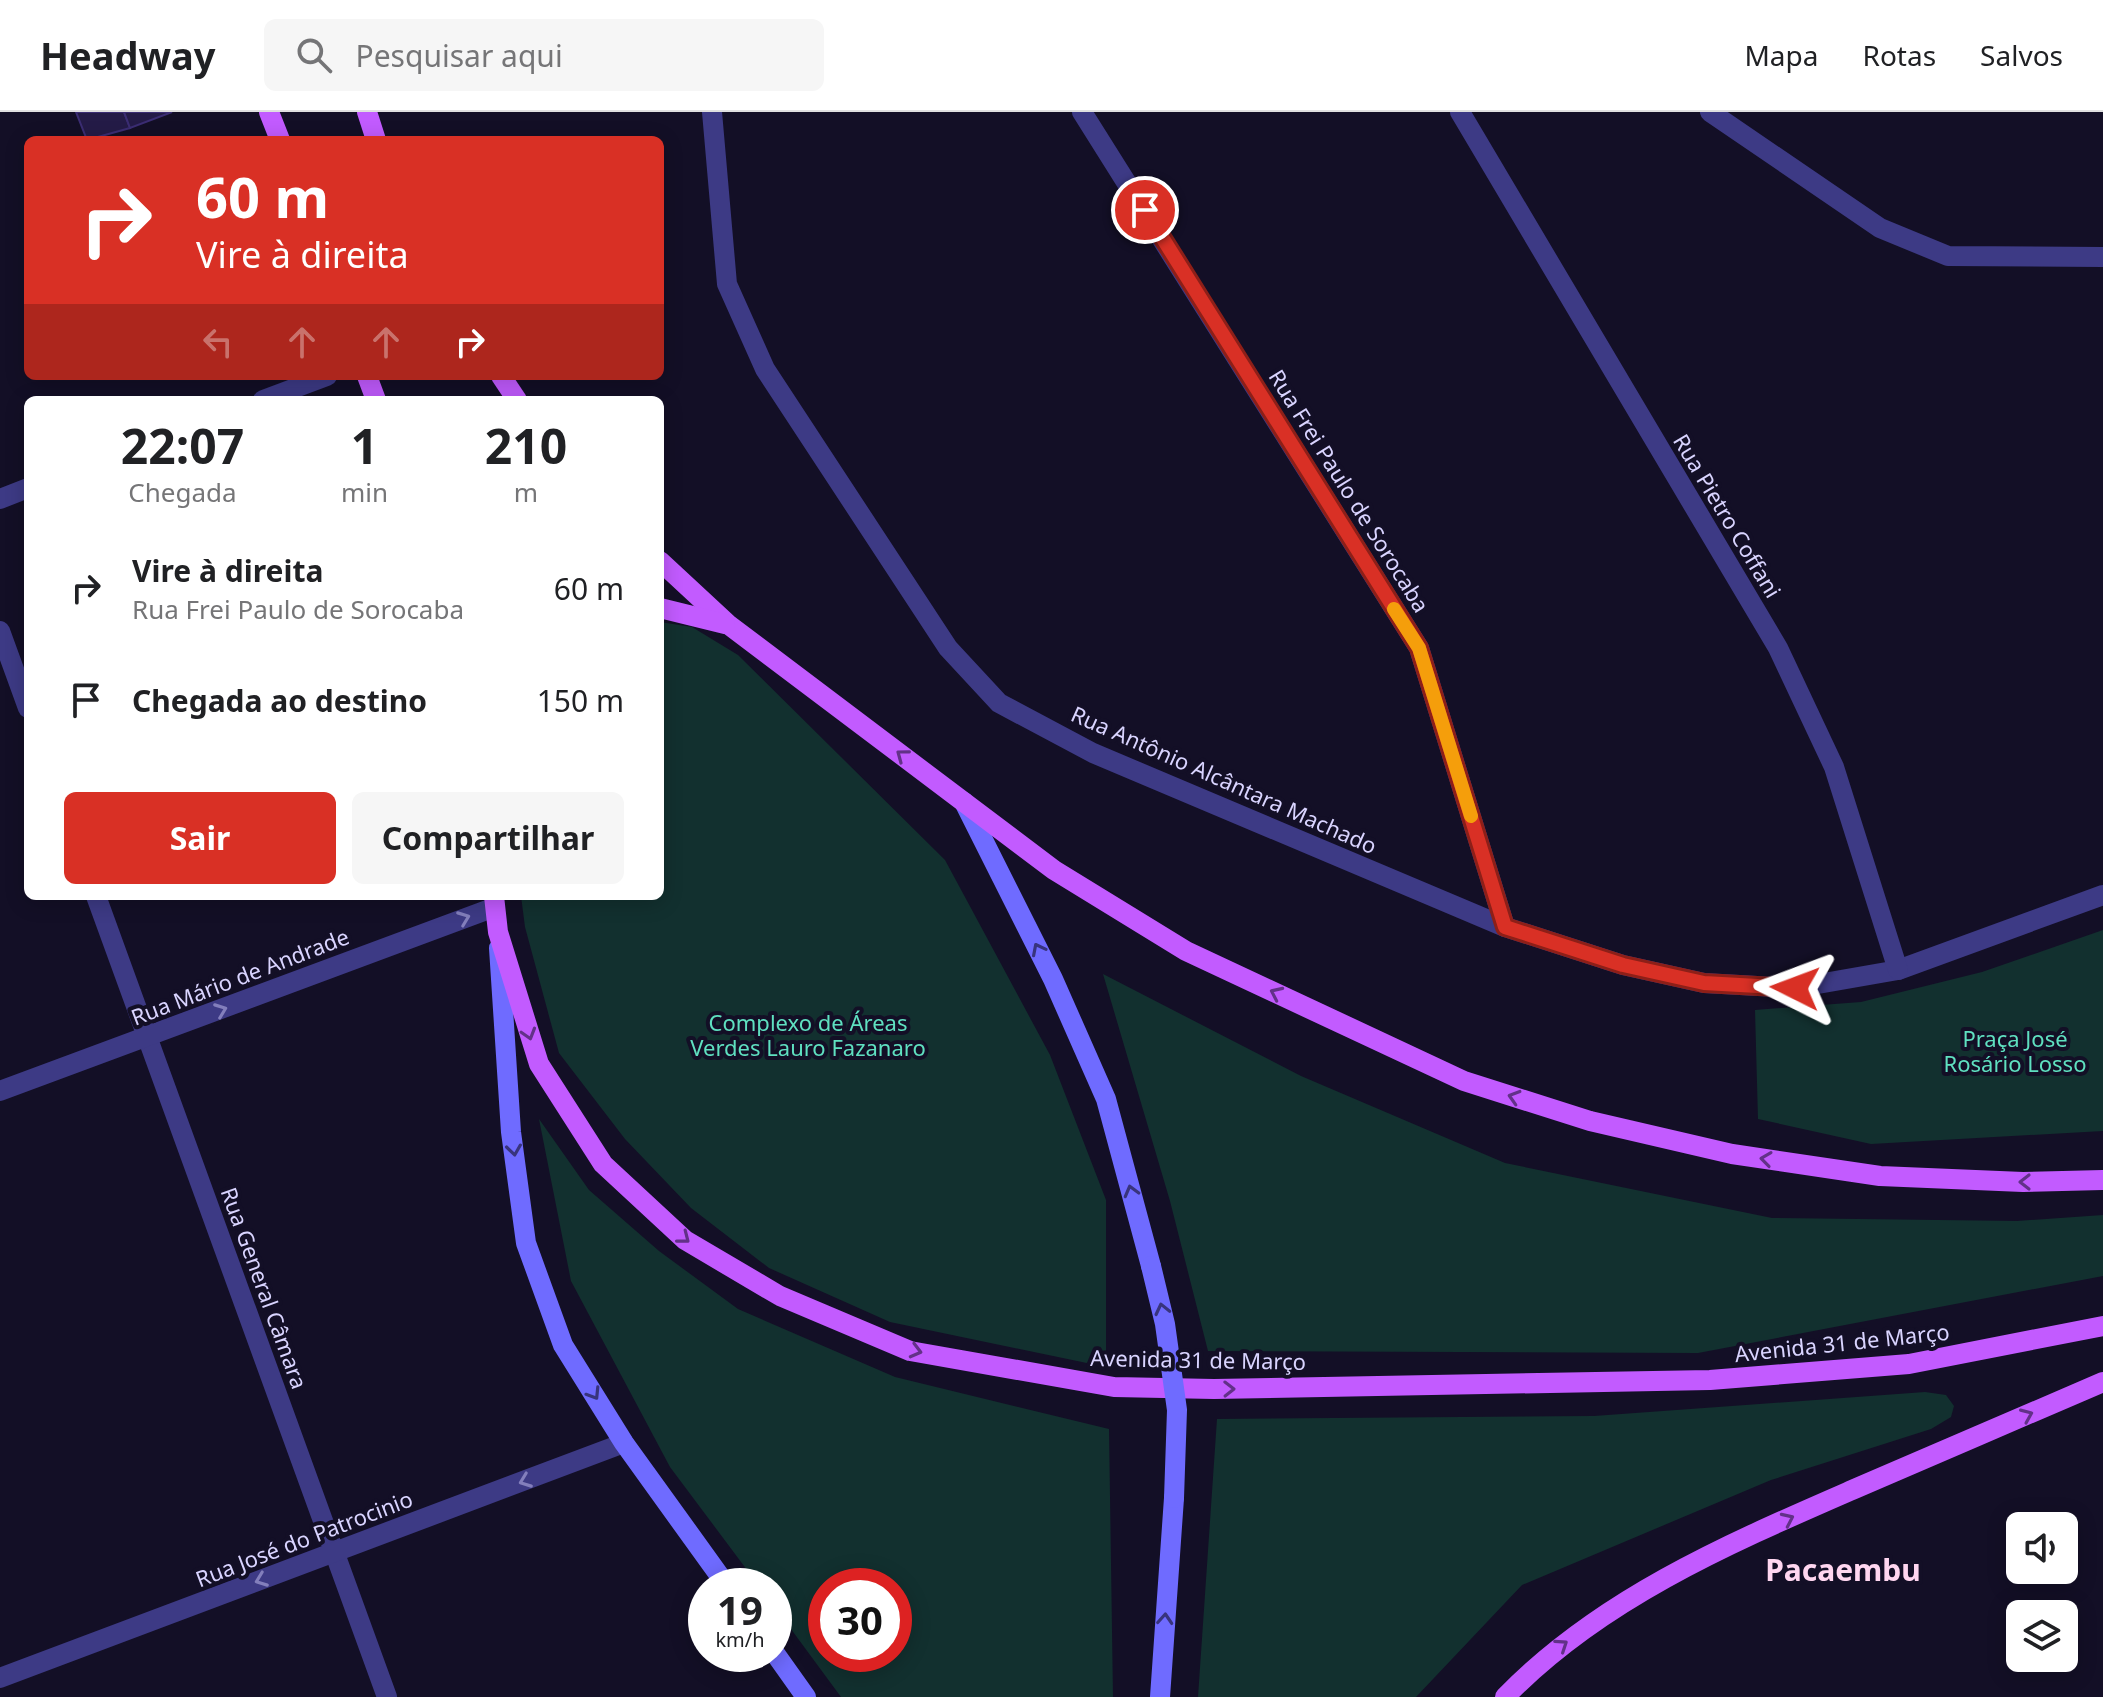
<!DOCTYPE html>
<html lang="pt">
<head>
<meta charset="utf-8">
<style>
	:root { --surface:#fff; --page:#f6f6f6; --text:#202124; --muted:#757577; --line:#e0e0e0; --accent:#d93025 }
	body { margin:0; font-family:"Noto Sans",sans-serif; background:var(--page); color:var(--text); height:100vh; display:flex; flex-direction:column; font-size:30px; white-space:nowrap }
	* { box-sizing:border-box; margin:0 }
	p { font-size:26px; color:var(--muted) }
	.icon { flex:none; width:44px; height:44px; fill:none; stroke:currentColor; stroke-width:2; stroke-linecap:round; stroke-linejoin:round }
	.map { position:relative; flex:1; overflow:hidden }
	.sheet { position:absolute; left:24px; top:284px; width:640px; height:504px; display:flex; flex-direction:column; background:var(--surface); border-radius:12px; box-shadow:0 4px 20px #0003 }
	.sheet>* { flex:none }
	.banner { position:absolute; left:24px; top:24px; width:640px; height:244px; border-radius:12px; box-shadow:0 4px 20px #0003; background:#d93025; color:#fff; overflow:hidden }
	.buttons { position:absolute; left:2006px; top:1400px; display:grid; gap:16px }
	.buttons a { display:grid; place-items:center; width:72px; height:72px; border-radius:12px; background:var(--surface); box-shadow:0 4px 20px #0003; font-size:40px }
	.speed { position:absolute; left:688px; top:1456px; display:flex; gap:16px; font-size:40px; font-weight:700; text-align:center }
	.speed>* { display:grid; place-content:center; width:104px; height:104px; border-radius:50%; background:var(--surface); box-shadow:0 4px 20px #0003; line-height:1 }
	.speed small { font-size:20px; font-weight:400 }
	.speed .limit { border:12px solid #d22; background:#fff; color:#111 }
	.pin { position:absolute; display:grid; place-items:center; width:68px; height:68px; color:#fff; margin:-34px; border:4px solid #fff; border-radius:50%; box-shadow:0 2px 8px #0007 }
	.me { position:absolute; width:88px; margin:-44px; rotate:273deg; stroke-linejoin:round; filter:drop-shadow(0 0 6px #0008) }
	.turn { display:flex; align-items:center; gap:28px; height:168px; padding:0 40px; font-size:36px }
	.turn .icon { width:104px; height:104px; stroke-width:2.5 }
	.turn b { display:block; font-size:56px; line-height:68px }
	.lanes { display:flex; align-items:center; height:76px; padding:0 40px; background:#0003; justify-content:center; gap:40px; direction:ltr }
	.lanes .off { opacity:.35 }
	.eta { display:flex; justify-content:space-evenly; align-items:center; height:136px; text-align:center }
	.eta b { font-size:48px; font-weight:700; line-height:56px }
	.action { display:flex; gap:16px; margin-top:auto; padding:16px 40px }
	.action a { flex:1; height:92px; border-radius:12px; background:var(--accent); color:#fff; font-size:32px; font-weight:700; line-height:92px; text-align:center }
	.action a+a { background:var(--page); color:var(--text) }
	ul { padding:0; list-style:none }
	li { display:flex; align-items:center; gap:24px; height:112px; padding:0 40px }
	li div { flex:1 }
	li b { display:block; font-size:30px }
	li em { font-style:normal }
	header { display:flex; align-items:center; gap:48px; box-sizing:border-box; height:112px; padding:0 40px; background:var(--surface); border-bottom:2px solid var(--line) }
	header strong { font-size:38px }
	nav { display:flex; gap:44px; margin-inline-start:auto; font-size:28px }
	.search { width:560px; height:72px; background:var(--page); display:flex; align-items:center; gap:20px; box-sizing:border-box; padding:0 28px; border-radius:12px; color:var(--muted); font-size:30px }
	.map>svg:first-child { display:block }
</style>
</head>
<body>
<header>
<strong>Headway</strong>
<div class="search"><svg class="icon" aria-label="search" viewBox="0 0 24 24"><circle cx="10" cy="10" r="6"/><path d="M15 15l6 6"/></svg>Pesquisar aqui</div>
<nav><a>Mapa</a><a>Rotas</a><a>Salvos</a></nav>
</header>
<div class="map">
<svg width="2103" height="1585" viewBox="0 0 2103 1585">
	<rect width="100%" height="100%" fill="#130f26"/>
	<g fill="#12302f" fill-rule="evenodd">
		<polygon points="660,510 692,515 738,543 945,748 1050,943 1106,1088 1106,1255 890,1210 769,1156 691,1096 625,1027 559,941 525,815 521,784 660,784"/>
		<polygon points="2103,818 2103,1019 1871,1032 1758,1007 1755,898 1861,890 1982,860"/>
		<polygon points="1103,862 1301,964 1505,1051 1772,1106 2017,1109 2103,1103 2103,1164 1698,1241 1208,1239 1170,1089"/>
		<path d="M539,1007L589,1078L659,1139L738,1197L895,1265L1109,1317L1113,1585H841L774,1494V1474H759L670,1355L571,1169ZM894,1474V1542H826V1474Z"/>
		<polygon points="1925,1280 1946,1283 1954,1294 1951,1305 1931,1317 1771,1368 1522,1473 1416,1585 1198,1585 1217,1307 1594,1304"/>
	</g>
	<g fill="#241b47" stroke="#3b2d73" stroke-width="2">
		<polygon points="76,0 124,0 130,16 87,28"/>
		<polygon points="124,0 172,0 130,16"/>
	</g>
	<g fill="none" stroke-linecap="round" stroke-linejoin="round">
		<g stroke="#3d3a85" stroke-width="20">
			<polyline points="712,0 727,172 765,257 948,536 999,591 1093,641 1505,815 1623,853 1704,871 1795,876 1898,858 2103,783"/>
			<polyline points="1082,0 1419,536 1505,815"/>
			<polyline points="1460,0 1778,536 1834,655 1898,858"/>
			<polyline points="1710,0 1880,116 1948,144 2103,145"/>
			<polyline points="263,288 327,264"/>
			<polyline points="0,387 28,376"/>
			<polyline points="0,519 28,596"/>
			<polyline points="96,784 387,1585"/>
			<polyline points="0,979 495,795"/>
			<polyline points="0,1566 624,1331"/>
		</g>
		<g stroke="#6f6bff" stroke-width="20">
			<polyline points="964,690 1053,867 1106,987 1151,1154"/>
			<polyline points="499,836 511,1020 526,1131 563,1233 624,1331 727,1474"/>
			<polyline points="774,1540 806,1585"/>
			<polyline points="1160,1585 1174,1386"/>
		</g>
		<g stroke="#c25bff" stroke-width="20">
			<polyline points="269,0 280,28"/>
			<polyline points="367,0 376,28"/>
			<polyline points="367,264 376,288"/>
			<polyline points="501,264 517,288"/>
			<polyline points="660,449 729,513 1054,758 1186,839 1464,969 1590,1009 1732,1042 1880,1064 2023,1070 2103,1068"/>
			<polyline points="660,496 725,512"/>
			<polyline points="494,784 498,820 539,952 603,1052 685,1128 780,1184 910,1239 1114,1275 1214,1277 1710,1268 1909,1252 2103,1214"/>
			<path d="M1505,1585C1600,1487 1728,1432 1852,1378C1936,1342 2019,1306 2103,1270"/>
		</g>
		<polyline stroke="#6f6bff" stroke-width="20" points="1151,1154 1165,1212 1177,1298 1174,1386"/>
	</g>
	<defs><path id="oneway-chevron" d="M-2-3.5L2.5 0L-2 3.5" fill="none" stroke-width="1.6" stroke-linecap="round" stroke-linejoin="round" transform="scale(2)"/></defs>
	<g stroke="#623188">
		<use href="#oneway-chevron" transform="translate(902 643) rotate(-143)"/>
		<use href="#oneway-chevron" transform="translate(1276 881) rotate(-155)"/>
		<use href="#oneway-chevron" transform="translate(529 922) rotate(73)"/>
		<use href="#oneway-chevron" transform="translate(1514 985) rotate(-163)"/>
		<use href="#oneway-chevron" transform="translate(1766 1047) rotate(-172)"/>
		<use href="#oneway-chevron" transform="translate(2025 1070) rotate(-180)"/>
		<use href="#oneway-chevron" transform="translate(684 1126) rotate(38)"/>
		<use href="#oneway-chevron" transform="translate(916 1239) rotate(15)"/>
		<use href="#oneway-chevron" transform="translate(1229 1277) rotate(-1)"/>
		<use href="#oneway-chevron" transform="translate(2027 1303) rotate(-23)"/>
		<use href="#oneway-chevron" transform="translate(1788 1407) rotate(-25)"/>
		<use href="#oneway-chevron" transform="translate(1562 1533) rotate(-34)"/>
	</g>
	<g stroke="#837fbc">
		<use href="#oneway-chevron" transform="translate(464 806) rotate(-21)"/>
		<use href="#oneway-chevron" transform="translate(221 898) rotate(-21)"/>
		<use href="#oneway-chevron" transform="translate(525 1369) rotate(159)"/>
		<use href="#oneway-chevron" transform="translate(261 1468) rotate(159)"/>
	</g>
	<g stroke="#38347d">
		<use href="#oneway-chevron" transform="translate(1038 837) rotate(-117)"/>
		<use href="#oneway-chevron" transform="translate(514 1038) rotate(82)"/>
		<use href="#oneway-chevron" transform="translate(1131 1079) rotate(-105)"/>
		<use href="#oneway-chevron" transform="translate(1162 1197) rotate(-103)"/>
		<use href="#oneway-chevron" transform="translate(594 1282) rotate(58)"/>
		<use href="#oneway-chevron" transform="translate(1165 1507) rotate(-86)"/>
	</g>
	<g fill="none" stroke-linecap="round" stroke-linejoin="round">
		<defs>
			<polyline id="route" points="1145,98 1419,536 1505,815 1623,853 1704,871 1795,876"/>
		</defs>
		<use href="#route" stroke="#8d1f18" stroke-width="20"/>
		<use href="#route" stroke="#d93025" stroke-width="14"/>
		<polyline stroke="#f59e0b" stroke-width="14" points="1394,497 1419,536 1471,704"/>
	</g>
	<g text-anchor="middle" stroke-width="8" stroke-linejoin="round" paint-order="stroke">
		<g font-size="22" fill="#d9d4ff" stroke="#130f26">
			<text transform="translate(1349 379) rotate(58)" y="8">Rua Frei Paulo de Sorocaba</text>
			<text transform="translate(1727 404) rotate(59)" y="8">Rua Pietro Coffani</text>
			<text transform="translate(1224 668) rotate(24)" y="8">Rua Antônio Alcântara Machado</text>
			<text transform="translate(240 865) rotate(-21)" y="8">Rua Mário de Andrade</text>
			<text transform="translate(264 1176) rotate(70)" y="8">Rua General Câmara</text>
			<text transform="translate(1842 1231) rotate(-6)" y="8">Avenida 31 de Março</text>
			<text transform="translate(1198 1248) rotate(1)" y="8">Avenida 31 de Março</text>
			<text transform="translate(304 1427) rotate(-21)" y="8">Rua José do Patrocinio</text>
		</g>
		<g font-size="22" fill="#5fe0c0" stroke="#130f26">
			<text x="808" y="919">Complexo de Áreas<tspan x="808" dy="25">Verdes Lauro Fazanaro</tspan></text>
			<text x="2015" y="935">Praça José<tspan x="2015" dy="25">Rosário Losso</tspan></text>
		</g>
		<g font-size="30" font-weight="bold" fill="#ffd6f0" stroke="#130f26">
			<text x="1843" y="1469">Pacaembu</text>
		</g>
	</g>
</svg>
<div class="buttons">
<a><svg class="icon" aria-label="sound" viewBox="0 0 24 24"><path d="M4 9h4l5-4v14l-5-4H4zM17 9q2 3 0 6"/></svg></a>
<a><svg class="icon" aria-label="layers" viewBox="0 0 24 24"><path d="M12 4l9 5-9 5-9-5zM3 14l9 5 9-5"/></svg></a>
</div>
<div class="speed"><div>19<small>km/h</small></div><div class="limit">30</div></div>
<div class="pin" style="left:1145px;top:98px;background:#d93025"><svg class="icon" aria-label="arrive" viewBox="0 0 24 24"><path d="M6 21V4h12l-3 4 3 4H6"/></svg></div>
<svg class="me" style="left:1795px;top:876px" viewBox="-20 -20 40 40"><path d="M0-17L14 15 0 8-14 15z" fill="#d93025" stroke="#fff" stroke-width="4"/></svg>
<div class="banner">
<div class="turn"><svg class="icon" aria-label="right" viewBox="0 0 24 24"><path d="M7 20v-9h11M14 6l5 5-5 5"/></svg><div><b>60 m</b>Vire à direita</div></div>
<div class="lanes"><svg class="icon off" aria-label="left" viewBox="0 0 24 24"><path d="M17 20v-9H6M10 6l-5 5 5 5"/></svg><svg class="icon off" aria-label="ahead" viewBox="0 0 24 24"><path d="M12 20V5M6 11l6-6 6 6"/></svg><svg class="icon off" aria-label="ahead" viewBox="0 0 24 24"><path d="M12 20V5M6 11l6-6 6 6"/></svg><svg class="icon" aria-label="right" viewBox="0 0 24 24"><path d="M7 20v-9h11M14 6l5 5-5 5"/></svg></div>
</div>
<section class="sheet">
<div class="eta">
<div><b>22:07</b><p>Chegada</p></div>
<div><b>1</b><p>min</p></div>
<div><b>210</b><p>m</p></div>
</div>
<ul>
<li><svg class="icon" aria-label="right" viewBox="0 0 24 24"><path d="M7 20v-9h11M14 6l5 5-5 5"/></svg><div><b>Vire à direita</b><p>Rua Frei Paulo de Sorocaba</p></div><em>60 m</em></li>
<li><svg class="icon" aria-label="arrive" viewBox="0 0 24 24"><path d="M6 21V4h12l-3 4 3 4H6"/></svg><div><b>Chegada ao destino</b></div><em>150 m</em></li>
</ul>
<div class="action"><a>Sair</a><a>Compartilhar</a></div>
</section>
</div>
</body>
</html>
